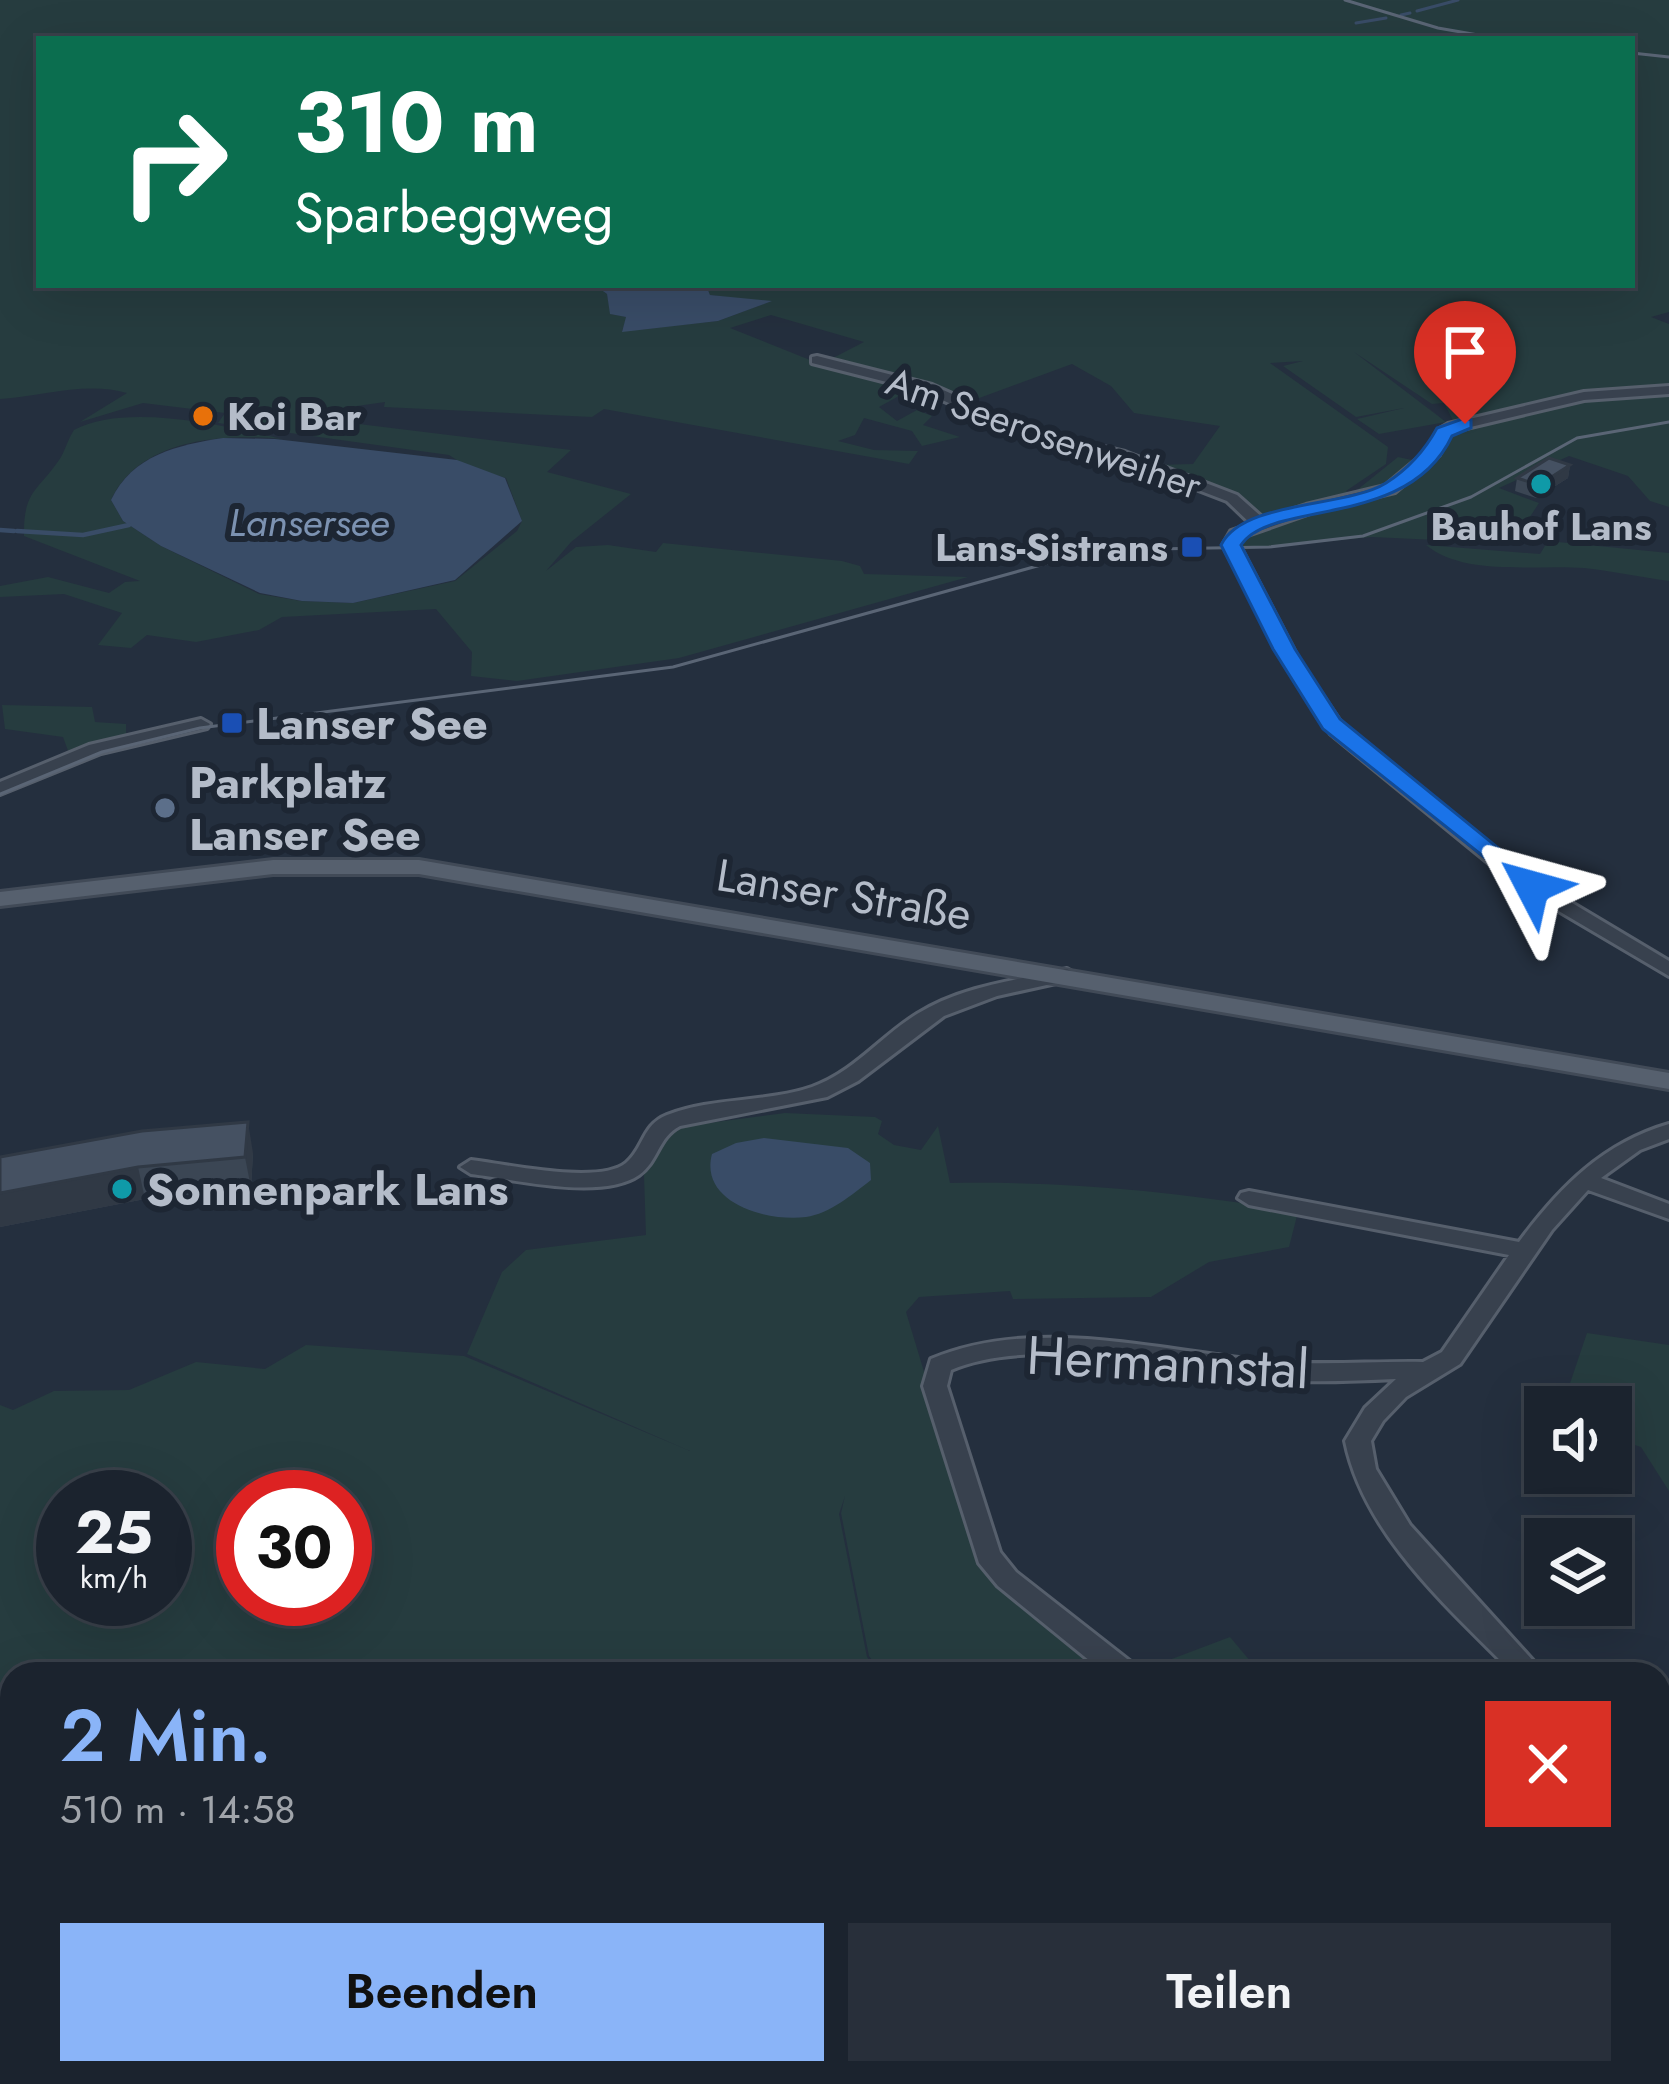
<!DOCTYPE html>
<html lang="de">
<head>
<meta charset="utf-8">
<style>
	:root { --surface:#1b232e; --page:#282f3a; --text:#f1f3f6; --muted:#a0a4aa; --line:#39404a; --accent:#8ab4f8 }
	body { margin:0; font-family:Jost,sans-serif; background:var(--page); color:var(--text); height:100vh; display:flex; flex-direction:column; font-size:45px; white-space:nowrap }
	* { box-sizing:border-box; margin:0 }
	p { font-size:39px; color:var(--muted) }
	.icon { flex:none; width:66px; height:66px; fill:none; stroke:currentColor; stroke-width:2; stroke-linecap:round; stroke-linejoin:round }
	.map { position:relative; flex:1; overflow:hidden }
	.details { position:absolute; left:0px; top:1662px; width:1671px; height:423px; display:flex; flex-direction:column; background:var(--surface); border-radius:36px 36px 0 0; box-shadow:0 12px 48px #0002,0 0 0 3px var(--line) }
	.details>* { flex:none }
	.hud { position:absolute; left:36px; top:36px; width:1599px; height:252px; border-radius:0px; box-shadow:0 12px 48px #0002,0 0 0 3px var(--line); background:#0b6e4f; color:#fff; overflow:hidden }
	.buttons { position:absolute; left:1524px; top:1386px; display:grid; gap:24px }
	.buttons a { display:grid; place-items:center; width:108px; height:108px; border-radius:0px; background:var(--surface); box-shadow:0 12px 48px #0002,0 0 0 3px var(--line); font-size:60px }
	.speed { position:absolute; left:36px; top:1470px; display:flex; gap:24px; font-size:60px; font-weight:700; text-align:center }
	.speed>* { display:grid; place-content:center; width:156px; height:156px; border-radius:50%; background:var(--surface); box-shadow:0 12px 48px #0002,0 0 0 3px var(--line); line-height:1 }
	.speed small { font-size:30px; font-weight:400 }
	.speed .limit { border:18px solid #d22; background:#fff; color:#111 }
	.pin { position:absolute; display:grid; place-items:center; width:102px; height:102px; color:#fff; margin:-123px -51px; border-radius:50% 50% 50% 0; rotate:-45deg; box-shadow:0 0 12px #0007 }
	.pin .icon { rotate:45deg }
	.me { position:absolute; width:132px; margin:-66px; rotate:309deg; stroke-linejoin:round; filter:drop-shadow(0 0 9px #0008) }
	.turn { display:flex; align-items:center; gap:42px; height:252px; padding:0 60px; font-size:54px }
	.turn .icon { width:156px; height:156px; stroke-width:2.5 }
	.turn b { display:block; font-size:84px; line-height:102px }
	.round { display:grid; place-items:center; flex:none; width:126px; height:126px; border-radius:0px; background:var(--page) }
	.overview { display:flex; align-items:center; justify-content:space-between; height:204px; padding:0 60px }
	h1 { font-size:72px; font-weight:600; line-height:90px; color:var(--accent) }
	.primary-button { display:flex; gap:24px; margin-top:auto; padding:24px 60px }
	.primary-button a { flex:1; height:138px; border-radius:0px; background:var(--accent); color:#111; font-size:48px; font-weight:600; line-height:138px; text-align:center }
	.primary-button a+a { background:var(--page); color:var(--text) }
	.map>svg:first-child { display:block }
</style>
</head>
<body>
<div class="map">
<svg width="1669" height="2084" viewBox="0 0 1669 2084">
	<rect width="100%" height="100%" fill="#242f3e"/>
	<g fill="#263c3f" fill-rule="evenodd">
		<path d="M0,0H1669V312L1651,317L1669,324V507L1650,501L1628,476L1569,456L1499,488L1539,503L1524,526L1502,543L1372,537L1240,550L1237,542L1244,533L1268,524L1259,512L1156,465L1193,464L1220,426L1134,413L1111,386L1072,364L963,404L924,384L827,361L864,342L771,315L730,328L810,360L917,386L879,407L897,421L917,410L932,416L923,425L960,437L922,446L912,431L864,418L855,435L838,441L874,450L918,451L909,464L604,409L592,417L384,407L385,402L329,410L318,419L571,450L547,472L631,494L571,542L546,571L576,547L608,545L656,552L663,543L842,561L860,566L864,574L968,577L679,658L517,681L471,676L472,652L436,609L282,617L259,630L196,642L147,635L131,648L98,645L122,613L64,594L0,597V586L48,577L109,593L125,582L140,581L24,536C23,489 39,491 61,457C66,448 68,439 74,430C126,402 227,426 282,439C222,433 139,439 111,500L123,521L161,546L259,594L301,601L353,603L455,581L517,531L522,521L506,478L466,466L449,455L218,423L225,413L143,403L80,422L127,393C87,381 43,396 0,399ZM39,39H1632V285H706L710,295L769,302L718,321L622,331L627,317L611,314L607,294L596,285H39ZM1354,352L1432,404L1444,403L1457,428L1445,435L1443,448L1426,463L1398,457L1352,494L1346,491L1386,464L1388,447L1270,363L1303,361L1283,366L1356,417L1404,408L1357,419L1379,434L1446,422Z"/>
		<path d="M1548,541L1669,553V581C1641,577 1612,571 1584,568C1535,564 1465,577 1426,545L1540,554Z"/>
		<polygon points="2,705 92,707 95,722 126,724 126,737 70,756 63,737 5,729"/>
		<path d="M785,1113L875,1117L882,1121L878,1134L894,1145L921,1150L938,1126L950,1183C1069,1181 1181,1192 1298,1212L1289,1247L1209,1262L1151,1297L1013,1299L1010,1291L919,1297L906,1312L976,1544L1116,1674H883L869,1656L841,1513L845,1496L839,1514L867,1657L880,1674H12V2073H1044L1037,2084H0V1405L13,1410L54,1391L129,1390L196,1362L265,1369L306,1345L464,1356L690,1451L467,1354L502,1272L526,1250L646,1235L644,1175L660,1135L678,1127ZM63,1497H165V1599H63ZM243,1497H345V1599H243Z"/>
		<polygon points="1587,1333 1669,1345 1669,1491 1641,1447 1611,1437 1611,1407 1562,1407"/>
		<polygon points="1230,1637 1261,1674 1132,1674"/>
		<polygon points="1669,1955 1669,2084 1101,2084 1127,2073 1659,2073 1659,1958"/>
	</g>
	<g fill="#394c67">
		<polygon points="706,285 710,295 772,301 718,321 622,332 626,317 610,314 607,294 596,286"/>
		<path d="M223,438L275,439L457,460L505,478L522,521L455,580L353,603L302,601L260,593L161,546L123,521L111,500C132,455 178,445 223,438Z"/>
		<path d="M764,1138L848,1148L870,1163L871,1180C853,1194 829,1214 806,1217C767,1222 699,1203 712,1154L736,1143Z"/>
	</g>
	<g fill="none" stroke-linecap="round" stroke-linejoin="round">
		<g stroke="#394c67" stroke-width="3">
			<polyline points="1417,11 1458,0"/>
			<polyline points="1401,15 1410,13"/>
			<polyline points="1356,23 1386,18"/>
		</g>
		<g stroke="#394c67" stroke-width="4.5">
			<polyline points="0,530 14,531"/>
			<polyline points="17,531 83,535 129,525"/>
		</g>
		<defs>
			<g id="minor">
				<polygon points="817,356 932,385 1035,431 1125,452 1237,495 1264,519 1306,505 1385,486 1428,450 1438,430 1448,424 1584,392 1669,386 1669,394 1584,400 1458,430 1449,435 1439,455 1395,492 1316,511 1242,537 1239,545 1301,664 1343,726 1532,879 1669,961 1669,976 1518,887 1331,734 1285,664 1223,545 1231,531 1251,524 1227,501 1115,458 1025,437 922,391 812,363 812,357"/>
				<polygon points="201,719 210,724 207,728 101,753 0,794 0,782 89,745"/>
				<path d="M1067,969L1077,975L1074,979L997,996L944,1016L858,1081L827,1097L680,1126C658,1137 658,1162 639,1175C602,1201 513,1179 471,1174L460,1167L471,1160C505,1164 599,1185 626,1163C644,1148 642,1125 667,1115C713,1097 765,1103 812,1087C854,1072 880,1037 917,1014C962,986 1017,980 1067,969Z"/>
				<path d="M1669,1124V1139L1640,1150L1601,1178L1669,1204V1219L1588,1190L1552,1230L1460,1364L1406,1397L1383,1421L1371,1441L1376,1469L1410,1525L1545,1674H1514C1449,1608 1364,1535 1345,1441L1365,1408L1396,1379C1352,1381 1308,1383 1265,1379C1175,1369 1035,1334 951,1370L947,1386L1000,1552L1016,1572L1136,1666L1140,1674H1106L998,1586L979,1563L923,1386L931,1359C1036,1315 1158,1351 1267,1361C1319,1366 1371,1361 1423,1362L1442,1352L1509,1255L1249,1205L1238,1198L1241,1193L1249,1191L1519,1242C1559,1188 1603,1143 1669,1124Z"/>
				<polygon points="1659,1797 1669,1800 1669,1831 1659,1828"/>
			</g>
			<polygon id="major" points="273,860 419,860 1669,1073 1669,1089 419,874 273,874 0,906 0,892"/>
		</defs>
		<use href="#minor" stroke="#565f6c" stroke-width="6"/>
		<use href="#major" stroke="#414a57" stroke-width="6"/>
		<use href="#minor" fill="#38414e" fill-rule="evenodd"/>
		<use href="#major" fill="#56606e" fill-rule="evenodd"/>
		<g stroke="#5a6575" stroke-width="3">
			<polyline points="1345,0 1438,28 1501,39"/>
			<polyline points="1632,53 1669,57"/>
			<polyline points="0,794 102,752 200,728 673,667 1095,550 1269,547 1363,536 1471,497 1577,438 1669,422"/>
		</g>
	</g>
	<g fill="#3b4654">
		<polygon points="1570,465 1568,478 1536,498 1515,491 1517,478"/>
		<polygon points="253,1153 251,1188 145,1199 0,1227 0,1157"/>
	</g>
	<g fill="#303945">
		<polygon points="1570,465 1568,478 1536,498 1539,485"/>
		<polygon points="248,1122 253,1153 251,1188 245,1157"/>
		<polygon points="138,1167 145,1199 0,1227 0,1193"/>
	</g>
	<g fill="#455162" stroke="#303945" stroke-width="3">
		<polygon points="1549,458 1570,465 1539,485 1517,478"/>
		<polygon points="248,1122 245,1157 138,1167 0,1193 0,1157 142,1131"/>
	</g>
	<path fill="#1a73e8" stroke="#114b97" stroke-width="3" d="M1465,418L1471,420V428L1452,436C1408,530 1271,499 1241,545L1295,649L1340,719L1540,882V893L1532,895L1323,729L1273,649L1221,545C1243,500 1346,508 1386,483C1408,469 1425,450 1437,428Z"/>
	<circle fill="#e8710a" stroke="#1d2633" stroke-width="4.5" cx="203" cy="416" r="12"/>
	<g fill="#0f9aa8" stroke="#1d2633" stroke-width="4.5">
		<circle cx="1541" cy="484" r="12"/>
		<circle cx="122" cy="1189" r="12"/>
	</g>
	<g fill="#1a4fb4" stroke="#1d2633" stroke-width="4.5">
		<rect x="1180" y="535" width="24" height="24" rx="6"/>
		<rect x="220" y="711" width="24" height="24" rx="6"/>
	</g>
	<circle fill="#5c6f8a" stroke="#1d2633" stroke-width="4.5" cx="165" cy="808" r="12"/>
	<g text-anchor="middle" stroke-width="12" stroke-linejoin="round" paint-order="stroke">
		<g font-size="39" font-weight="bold" fill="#b4bcc9" stroke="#1d2633" text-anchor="start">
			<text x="227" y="430">Koi Bar</text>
			<text x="1541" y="540" text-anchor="middle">Bauhof Lans</text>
			<text x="1168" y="561" text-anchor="end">Lans-Sistrans</text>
		</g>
		<g font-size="39" fill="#b4bcc9" stroke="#1d2633">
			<text transform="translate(1044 433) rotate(19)" y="14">Am Seerosenweiher</text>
		</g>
		<g font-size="39" font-style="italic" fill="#7c92b1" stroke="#1d2633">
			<text x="309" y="536">Lansersee</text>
		</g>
		<g font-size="45" font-weight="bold" fill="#b4bcc9" stroke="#1d2633" text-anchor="start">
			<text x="256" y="739">Lanser See</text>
			<text x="189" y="798">Parkplatz<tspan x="189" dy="52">Lanser See</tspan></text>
			<text x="146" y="1205">Sonnenpark Lans</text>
		</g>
		<g font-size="45" fill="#b4bcc9" stroke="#1d2633">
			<text transform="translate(844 894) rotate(9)" y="16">Lanser Straße</text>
		</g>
		<g font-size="54" fill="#b4bcc9" stroke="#1d2633">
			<text transform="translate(1168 1362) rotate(3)" y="19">Hermannstal</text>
		</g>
	</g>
</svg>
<div class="buttons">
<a><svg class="icon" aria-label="sound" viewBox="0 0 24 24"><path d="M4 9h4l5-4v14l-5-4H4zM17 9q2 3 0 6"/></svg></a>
<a><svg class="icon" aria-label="layers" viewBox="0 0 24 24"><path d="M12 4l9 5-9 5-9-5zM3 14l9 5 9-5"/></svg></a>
</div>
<div class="speed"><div>25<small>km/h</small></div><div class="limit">30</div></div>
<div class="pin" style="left:1465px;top:424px;background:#d93025"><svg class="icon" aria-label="arrive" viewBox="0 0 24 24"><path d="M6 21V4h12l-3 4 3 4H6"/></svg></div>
<svg class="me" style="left:1532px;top:887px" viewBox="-20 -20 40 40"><path d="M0-17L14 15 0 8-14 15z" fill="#1a73e8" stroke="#fff" stroke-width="4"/></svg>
<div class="hud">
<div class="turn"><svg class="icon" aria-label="right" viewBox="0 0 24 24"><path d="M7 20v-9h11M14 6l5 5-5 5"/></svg><div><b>310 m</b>Sparbeggweg</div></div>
</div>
<section class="details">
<div class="overview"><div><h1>2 Min.</h1><p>510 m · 14:58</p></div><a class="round" style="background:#d93025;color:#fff"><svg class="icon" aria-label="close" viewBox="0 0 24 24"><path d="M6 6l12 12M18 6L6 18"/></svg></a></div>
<div class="primary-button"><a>Beenden</a><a>Teilen</a></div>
</section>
</div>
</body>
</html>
